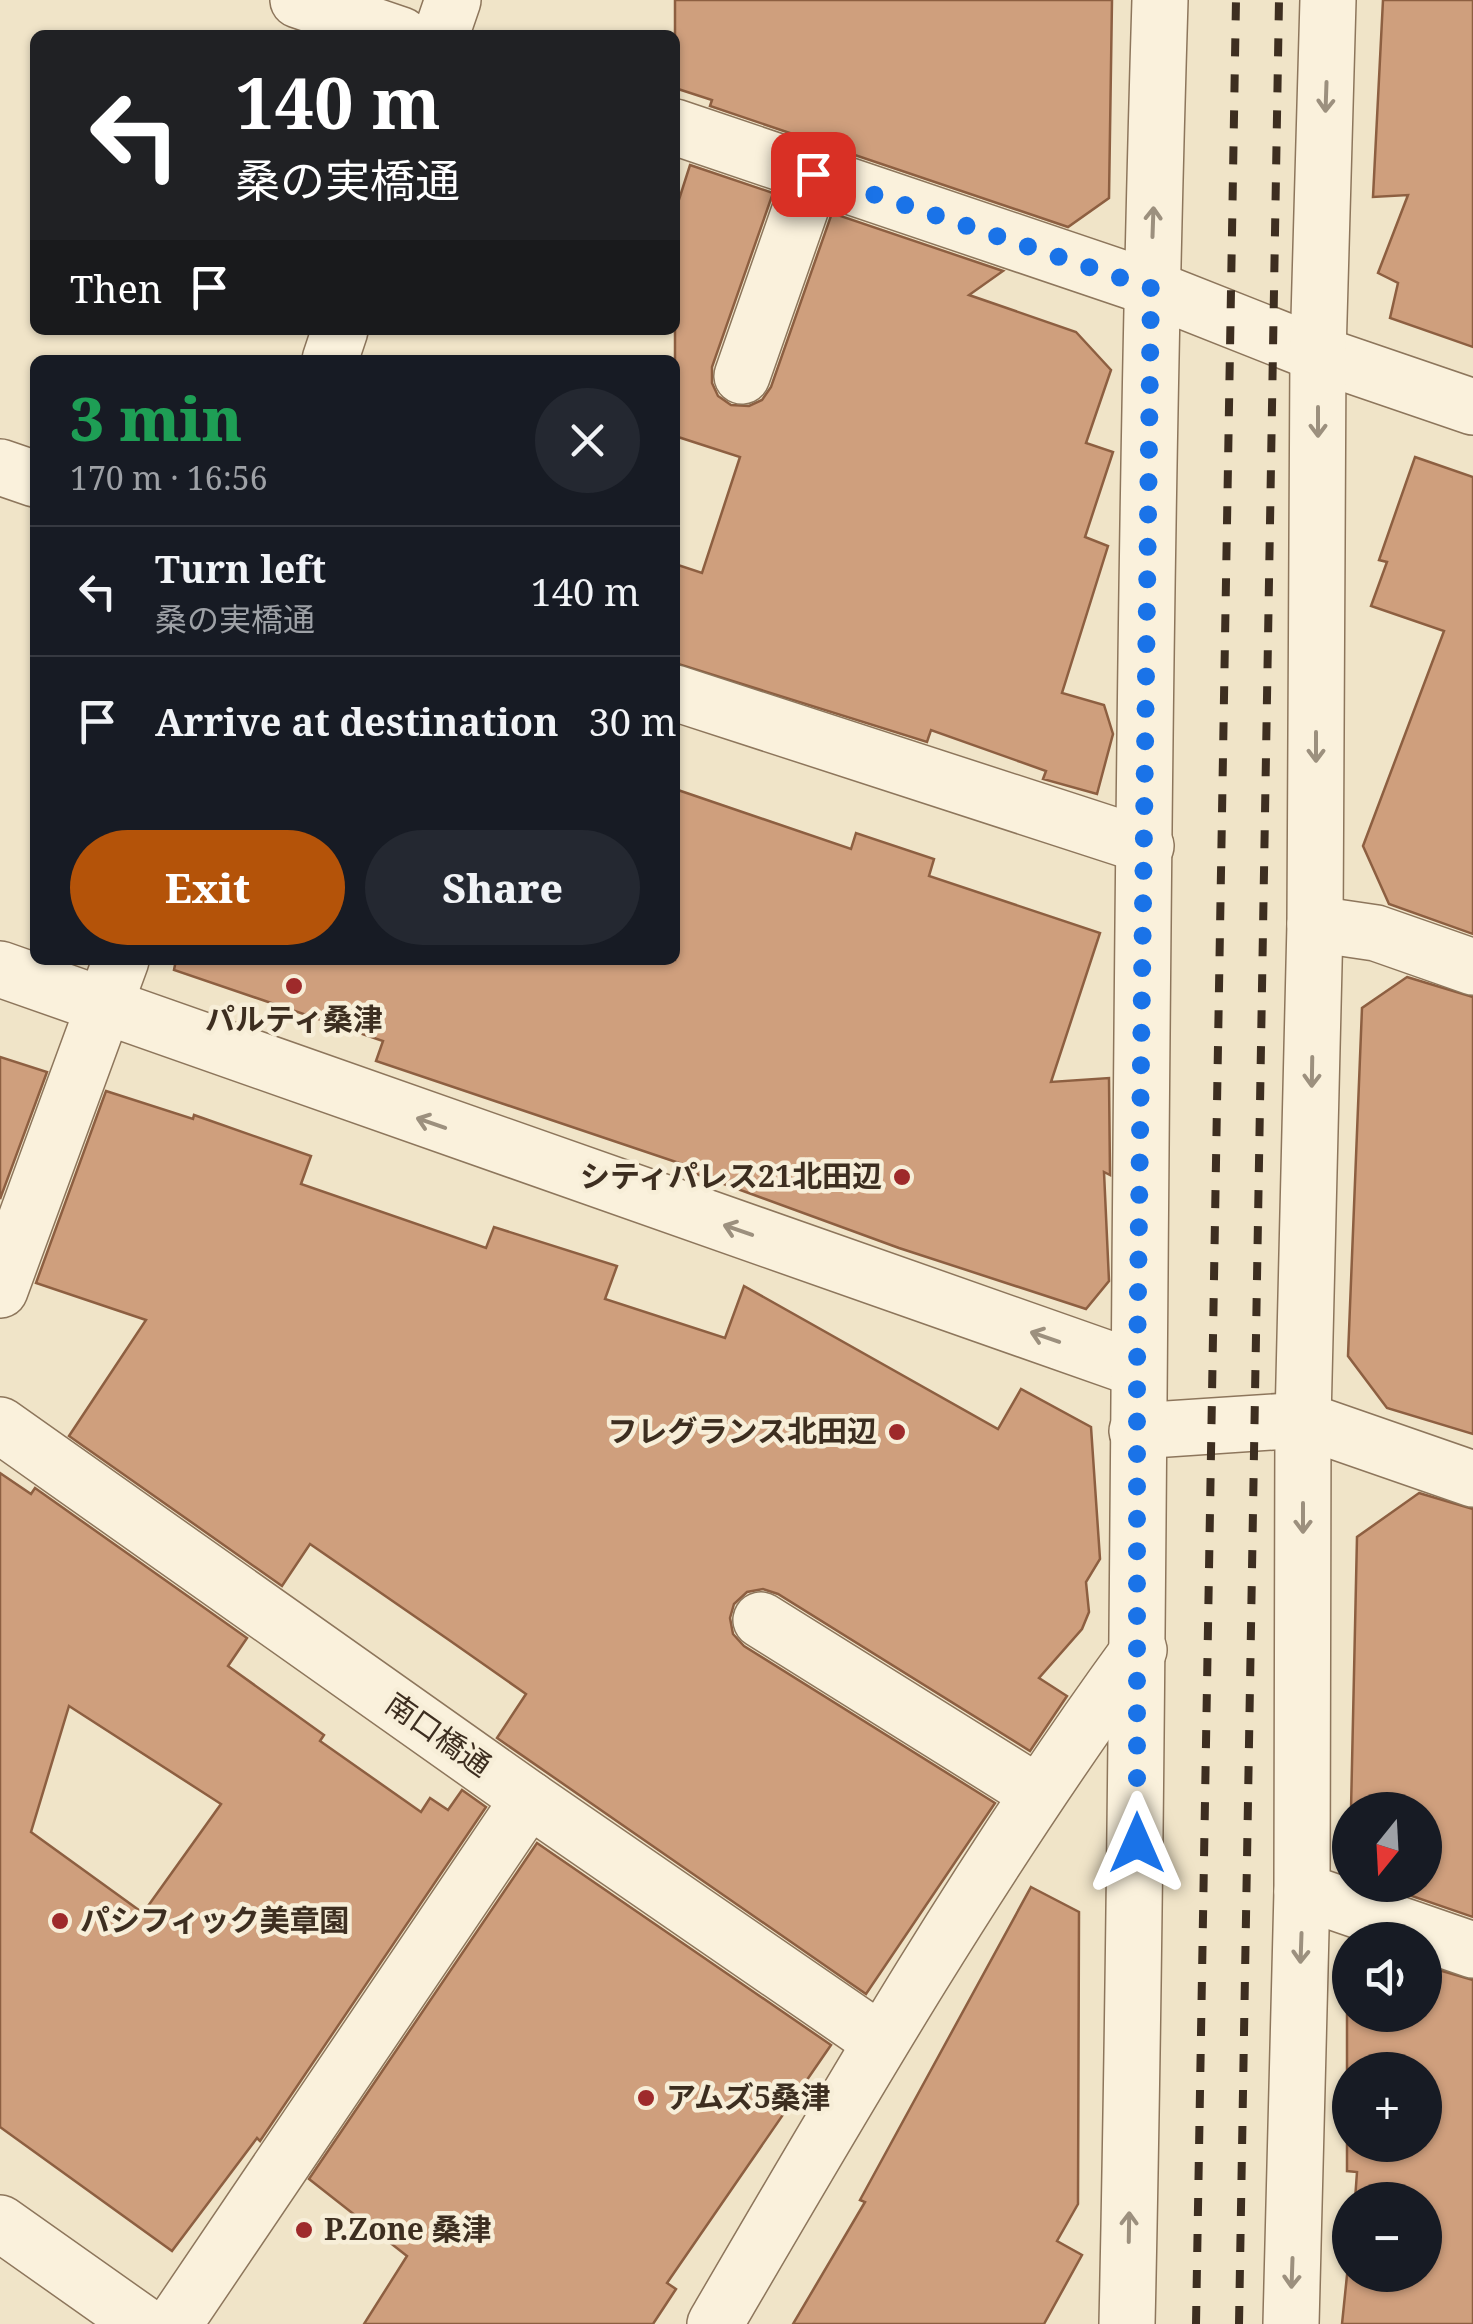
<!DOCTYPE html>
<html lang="en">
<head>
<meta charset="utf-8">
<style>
	:root { --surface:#171b24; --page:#242831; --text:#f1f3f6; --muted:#9ea1a6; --line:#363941; --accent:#b45309 }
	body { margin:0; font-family:"Noto Serif","Noto Sans JP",serif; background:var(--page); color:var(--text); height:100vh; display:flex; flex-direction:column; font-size:38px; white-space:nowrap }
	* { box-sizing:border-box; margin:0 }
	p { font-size:32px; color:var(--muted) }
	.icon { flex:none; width:55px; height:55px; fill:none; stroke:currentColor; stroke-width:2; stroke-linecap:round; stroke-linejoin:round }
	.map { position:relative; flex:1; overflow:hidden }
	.drawer { position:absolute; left:30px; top:355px; width:650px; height:610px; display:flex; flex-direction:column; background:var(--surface); border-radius:15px; box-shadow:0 2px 8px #0004 }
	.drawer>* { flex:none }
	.hud { position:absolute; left:30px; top:30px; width:650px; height:305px; border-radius:15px; box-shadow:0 2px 8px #0004; background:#202124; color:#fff; overflow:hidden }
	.needle { width:65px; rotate:198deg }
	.buttons { position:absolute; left:1332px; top:1792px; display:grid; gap:20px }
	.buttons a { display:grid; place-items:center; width:110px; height:110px; border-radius:50%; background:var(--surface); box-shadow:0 2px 8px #0004; font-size:50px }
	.pin { position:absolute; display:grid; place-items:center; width:85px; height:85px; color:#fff; margin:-42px; border-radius:20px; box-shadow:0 5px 15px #0006 }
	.me { position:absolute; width:110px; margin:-55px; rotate:0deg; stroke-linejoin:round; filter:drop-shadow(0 0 8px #0008) }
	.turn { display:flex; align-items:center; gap:35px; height:210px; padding:0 40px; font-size:45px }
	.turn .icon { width:130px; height:130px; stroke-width:2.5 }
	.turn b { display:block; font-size:70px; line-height:85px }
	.then { display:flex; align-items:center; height:95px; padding:0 40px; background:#0003; gap:20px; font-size:38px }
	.round { display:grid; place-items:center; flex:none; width:105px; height:105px; border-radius:52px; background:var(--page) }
	.summary { display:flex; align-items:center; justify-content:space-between; height:170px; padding:0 40px }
	h1 { font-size:60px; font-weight:800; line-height:75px; color:#1e9e55 }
	.primary-button { display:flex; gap:20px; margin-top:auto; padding:20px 40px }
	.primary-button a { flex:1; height:115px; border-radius:60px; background:var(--accent); color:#fff; font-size:40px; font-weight:800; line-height:115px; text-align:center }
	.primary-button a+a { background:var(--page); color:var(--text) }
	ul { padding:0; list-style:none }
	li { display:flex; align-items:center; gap:30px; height:130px; padding:0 40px; border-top:2px solid var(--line) }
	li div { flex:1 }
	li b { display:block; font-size:38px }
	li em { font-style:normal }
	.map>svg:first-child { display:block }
</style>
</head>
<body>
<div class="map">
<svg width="1473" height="2324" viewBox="0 0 1473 2324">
	<rect width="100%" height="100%" fill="#f0e4c8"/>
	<g fill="#cf9f7d" stroke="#8d5f41" stroke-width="2.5" fill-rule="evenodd">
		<polygon points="675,0 1112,0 1109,198 1068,227 710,106 712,100 675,88"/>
		<polygon points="1383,0 1473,0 1473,347 1390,318 1398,283 1378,273 1408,195 1373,197"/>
		<polygon points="690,165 773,193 712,367 712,383 718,396 731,405 749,406 762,400 771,387 832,213 1003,271 969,295 1076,332 1111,370 1086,443 1113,452 1085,537 1108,546 1062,693 1104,705 1113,734 1097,794 1043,779 1046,771 931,730 927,742 675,663 675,564 702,573 740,457 675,436 675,212"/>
		<polygon points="1415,457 1473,477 1473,934 1389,904 1363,846 1444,631 1371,606 1387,562 1379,560"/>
		<polygon points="675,789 851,849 856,833 934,859 929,876 1100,933 1051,1082 1109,1078 1110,1175 1104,1172 1109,1281 1086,1309 899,1248 680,1168 682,1164 376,1061 383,1041 174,970 176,960 675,960"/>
		<polygon points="1407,977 1473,997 1473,1434 1387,1408 1348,1356 1362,1008"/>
		<polygon points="0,1057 47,1072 0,1199"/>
		<polygon points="106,1091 193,1119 194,1115 311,1156 301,1184 486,1248 494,1227 617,1266 605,1299 725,1338 744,1286 998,1429 1021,1389 1091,1427 1100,1559 1086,1582 1089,1612 1082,1629 1039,1678 1067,1696 1030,1751 778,1594 763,1589 747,1592 734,1604 730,1618 733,1634 744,1646 995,1803 866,1994 497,1738 526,1694 449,1640 310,1544 282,1586 69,1436 146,1320 36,1283"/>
		<path d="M0,1473L31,1494L35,1488L247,1638L228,1666L324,1735L320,1741L421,1812L430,1798L448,1810L462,1790L486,1807L260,2141L257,2138L172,2251L0,2127ZM69,1706L221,1804L143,1913L31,1832Z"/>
		<polygon points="1419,1493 1473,1509 1473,1917 1380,1885 1425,1885 1425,1810 1351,1810 1357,1537"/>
		<polygon points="537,1843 831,2045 667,2283 676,2289 653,2324 364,2324 407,2256 309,2179"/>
		<polygon points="1031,1887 1079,1912 1078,2204 1057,2241 1082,2255 1044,2324 793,2324 865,2202 860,2200"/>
		<path d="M1425,1966L1473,1980V2324H1342L1350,2246V2275H1425V2200H1355L1357,2172L1347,2171V2014L1368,2021L1370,2015H1425ZM1350,2070H1425V2145H1350Z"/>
	</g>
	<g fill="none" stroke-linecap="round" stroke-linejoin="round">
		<defs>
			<g id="minor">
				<polyline points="298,0 401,35"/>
				<polyline points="441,35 453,0"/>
				<polyline points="675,127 1151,288 1318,354 1473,407"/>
				<polyline points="330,360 340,330"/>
				<polyline points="742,376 813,173"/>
				<polyline points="0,467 35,479"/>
				<polyline points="675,693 1146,846"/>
				<polyline points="1315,924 1376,933 1473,967"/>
				<polyline points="0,969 1137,1369"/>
				<polyline points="0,1290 121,960"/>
				<polyline points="0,1425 529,1799 880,2041"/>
				<polyline points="1137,1431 1303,1420 1473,1479"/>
				<polyline points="761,1620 1036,1792"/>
				<polyline points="1302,1891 1473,1950"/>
				<polyline points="0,2223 143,2324"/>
				<polyline points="174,2324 529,1799"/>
				<path d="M715,2324C849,2094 982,1865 1139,1650"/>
				<path d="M1127,2324C1144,1549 1136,774 1160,0"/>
				<polyline points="1291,2324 1302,1891 1303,1420 1315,924 1318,354 1328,0"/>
			</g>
		</defs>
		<use href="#minor" stroke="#8d765c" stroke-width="58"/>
		<use href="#minor" stroke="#faf1dc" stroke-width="55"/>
		<g stroke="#3d2e20" stroke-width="8" stroke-dasharray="18 18" stroke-linecap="butt">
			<polyline points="1196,2324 1236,0"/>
			<polyline points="1239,2324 1279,0"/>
		</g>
	</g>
	<defs><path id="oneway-shaft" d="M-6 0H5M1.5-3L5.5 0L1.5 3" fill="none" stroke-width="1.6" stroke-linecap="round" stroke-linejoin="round" transform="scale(2.5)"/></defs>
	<g stroke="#9c907e">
		<use href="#oneway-shaft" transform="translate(1326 97) rotate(92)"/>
		<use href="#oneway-shaft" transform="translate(1153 222) rotate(-88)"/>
		<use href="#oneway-shaft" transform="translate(1318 422) rotate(90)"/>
		<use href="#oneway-shaft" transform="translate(1316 747) rotate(90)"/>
		<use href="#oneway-shaft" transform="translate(1312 1072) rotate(91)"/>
		<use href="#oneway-shaft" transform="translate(431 1123) rotate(-161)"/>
		<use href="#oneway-shaft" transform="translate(738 1230) rotate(-161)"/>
		<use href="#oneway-shaft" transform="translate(1045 1337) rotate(-161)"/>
		<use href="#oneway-shaft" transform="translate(1303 1518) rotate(90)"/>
		<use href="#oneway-shaft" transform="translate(1301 1948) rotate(92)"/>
		<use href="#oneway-shaft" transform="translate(1129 2227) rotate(-89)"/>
		<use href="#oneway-shaft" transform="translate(1292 2273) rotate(92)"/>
	</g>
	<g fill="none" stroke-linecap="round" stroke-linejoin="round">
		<polyline stroke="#1a73e8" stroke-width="18" stroke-dasharray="0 32.4" points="813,174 1151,288 1137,1369 1137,1843"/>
	</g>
	<g fill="#9e2a2b" stroke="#f7eed8" stroke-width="4">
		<circle cx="294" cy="986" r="10"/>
		<circle cx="902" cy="1177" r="10"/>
		<circle cx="897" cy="1432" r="10"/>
		<circle cx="60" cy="1921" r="10"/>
		<circle cx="646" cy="2098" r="10"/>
		<circle cx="304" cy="2230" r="10"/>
	</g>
	<g text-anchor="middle" stroke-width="9" stroke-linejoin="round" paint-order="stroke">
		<g font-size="30" font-weight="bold" fill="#3d2e20" stroke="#f7eed8" text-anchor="start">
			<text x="294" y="1030" text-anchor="middle">パルティ桑津</text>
			<text x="882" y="1187" text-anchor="end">シティパレス21北田辺</text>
			<text x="877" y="1442" text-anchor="end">フレグランス北田辺</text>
			<text x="80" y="1931">パシフィック美章園</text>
			<text x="666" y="2108">アムズ5桑津</text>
			<text x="324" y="2240">P.Zone 桑津</text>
		</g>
		<g font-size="30" fill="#3d2e20" stroke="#f7eed8">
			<text transform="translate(438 1735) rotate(35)" y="10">南口橋通</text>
		</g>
	</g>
</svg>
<div class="buttons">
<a><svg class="needle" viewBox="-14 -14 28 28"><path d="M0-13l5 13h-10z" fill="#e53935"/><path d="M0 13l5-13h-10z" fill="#9ea1a6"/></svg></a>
<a><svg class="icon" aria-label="sound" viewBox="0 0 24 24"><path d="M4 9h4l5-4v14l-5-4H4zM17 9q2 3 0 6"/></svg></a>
<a>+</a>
<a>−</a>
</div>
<div class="pin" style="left:813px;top:174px;background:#d93025"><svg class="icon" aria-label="arrive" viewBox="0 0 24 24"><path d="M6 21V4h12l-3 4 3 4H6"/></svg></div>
<svg class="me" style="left:1137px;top:1843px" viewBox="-20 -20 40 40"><path d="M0-17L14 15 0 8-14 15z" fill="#1a73e8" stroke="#fff" stroke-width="4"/></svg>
<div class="hud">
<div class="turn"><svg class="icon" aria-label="left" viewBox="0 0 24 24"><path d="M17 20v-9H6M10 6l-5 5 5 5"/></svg><div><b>140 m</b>桑の実橋通</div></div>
<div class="then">Then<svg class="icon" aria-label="arrive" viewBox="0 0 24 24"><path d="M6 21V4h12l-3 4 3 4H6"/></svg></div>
</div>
<section class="drawer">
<div class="summary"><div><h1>3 min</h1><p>170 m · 16:56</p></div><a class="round"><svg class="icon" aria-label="close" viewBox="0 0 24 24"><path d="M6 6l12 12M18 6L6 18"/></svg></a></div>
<ul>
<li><svg class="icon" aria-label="left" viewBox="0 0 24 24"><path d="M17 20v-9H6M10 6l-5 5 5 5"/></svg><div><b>Turn left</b><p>桑の実橋通</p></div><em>140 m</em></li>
<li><svg class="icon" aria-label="arrive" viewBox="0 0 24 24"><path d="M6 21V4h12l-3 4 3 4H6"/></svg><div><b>Arrive at destination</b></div><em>30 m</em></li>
</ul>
<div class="primary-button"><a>Exit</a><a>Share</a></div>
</section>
</div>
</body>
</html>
